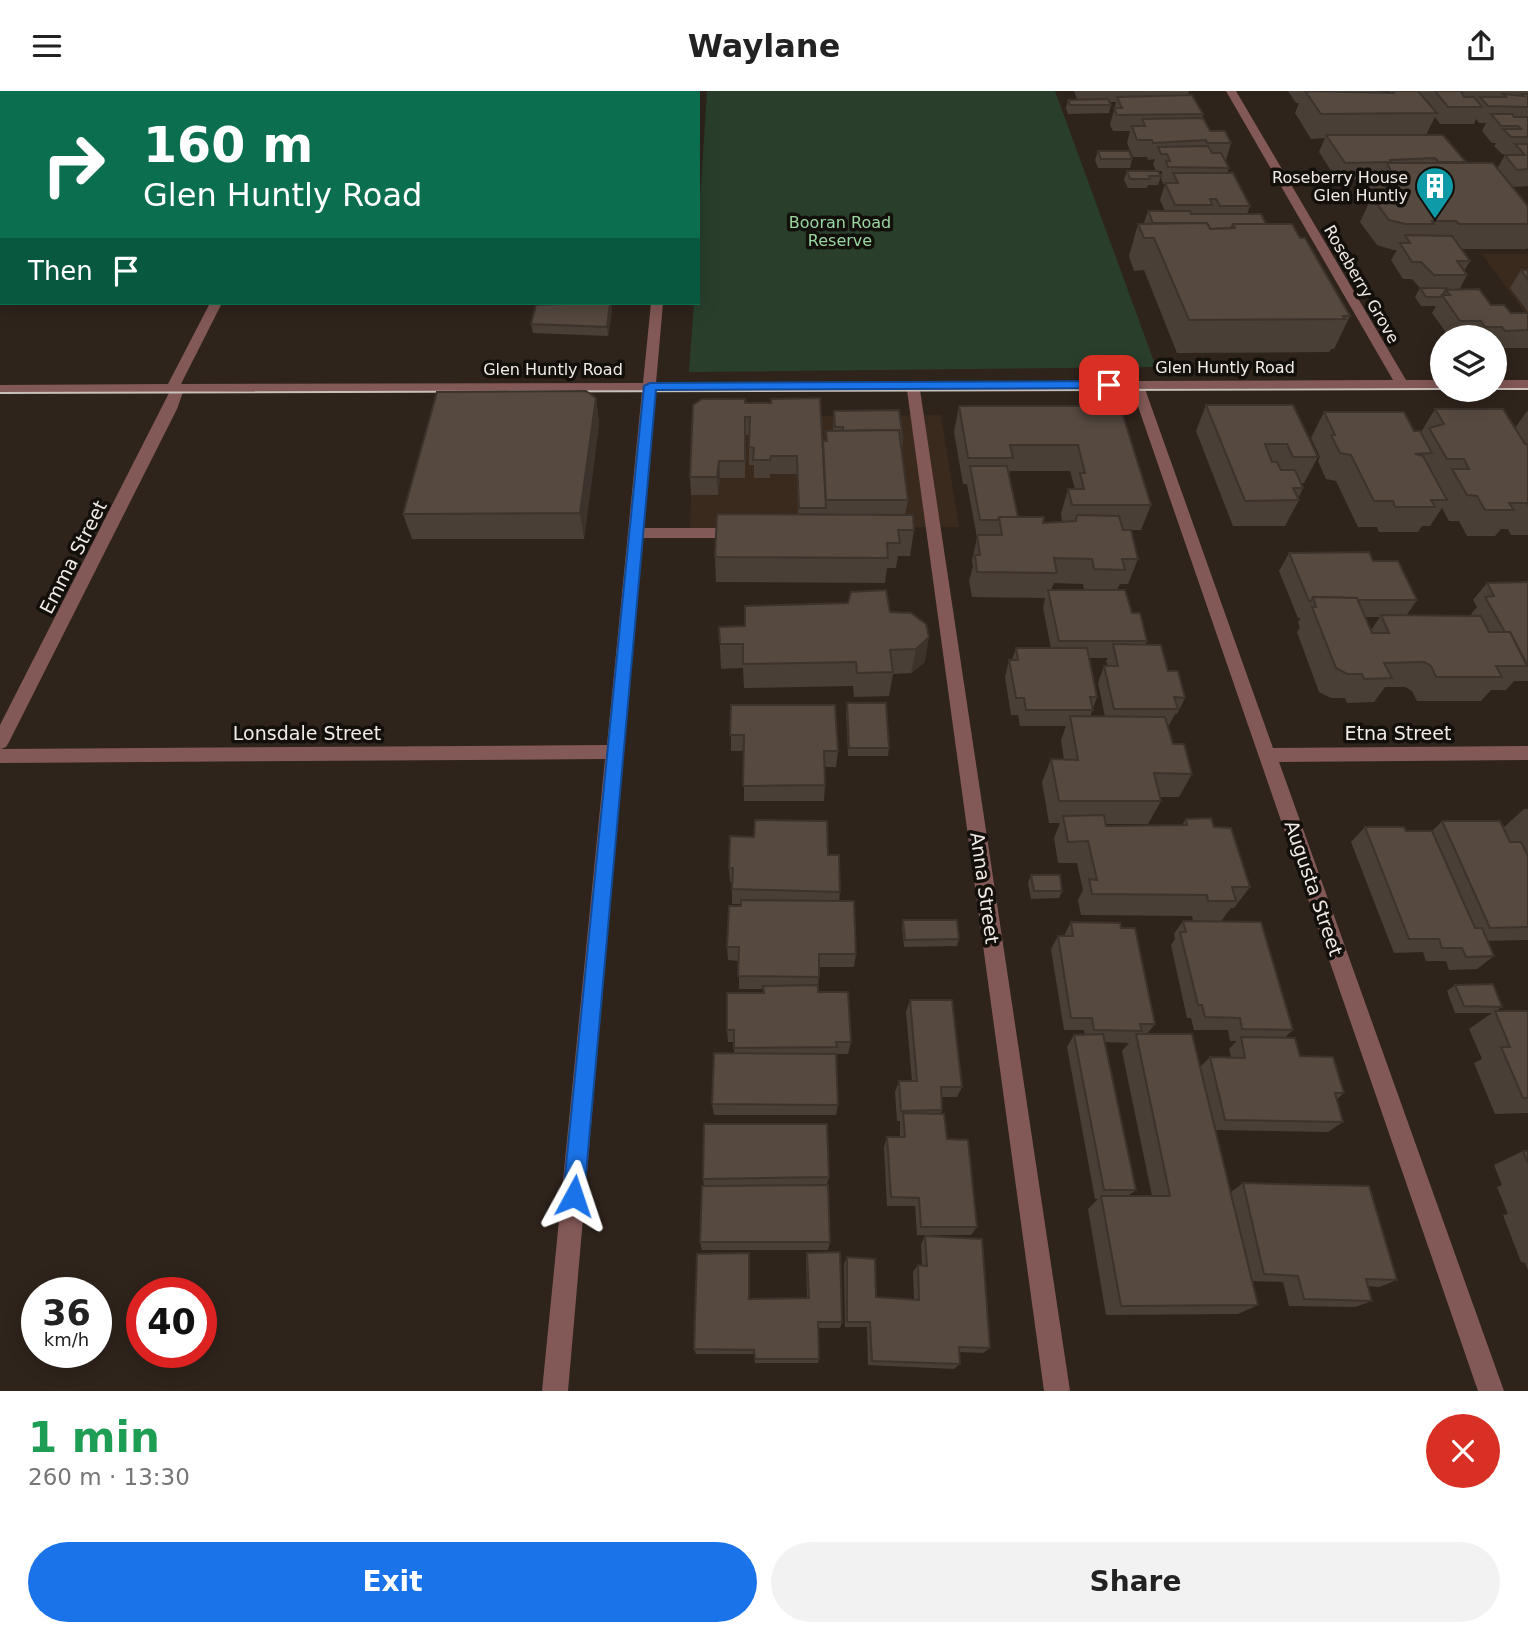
<!DOCTYPE html>
<html lang="en">
<head>
<meta charset="utf-8">
<style>
	:root { --surface:#fff; --page:#f2f2f2; --text:#222; --muted:#767676; --accent:#1a73e8 }
	body { margin:0; font-family:"DejaVu Sans",sans-serif; background:var(--page); color:var(--text); height:100vh; display:flex; flex-direction:column; font-size:26px; white-space:nowrap }
	* { box-sizing:border-box; margin:0 }
	p { font-size:23px; color:var(--muted) }
	.icon { flex:none; width:38px; height:38px; fill:none; stroke:currentColor; stroke-width:2; stroke-linecap:round; stroke-linejoin:round }
	.map { position:relative; height:1300px; overflow:hidden }
	.panel { display:flex; flex-direction:column; background:var(--surface); flex:1 }
	.panel>* { flex:none }
	.guide { position:absolute; left:0px; top:0px; width:700px; height:214px; box-shadow:0 4px 18px #0003; background:#0b6e4f; color:#fff; overflow:hidden }
	.tools { position:absolute; left:1430px; top:234px; display:grid; gap:14px }
	.tools a { display:grid; place-items:center; width:77px; height:77px; border-radius:50%; background:var(--surface); box-shadow:0 4px 18px #0003; font-size:35px }
	.speed { position:absolute; left:21px; top:1186px; display:flex; gap:14px; font-size:35px; font-weight:700; text-align:center }
	.speed>* { display:grid; place-content:center; width:91px; height:91px; border-radius:50%; background:var(--surface); box-shadow:0 4px 18px #0003; line-height:1 }
	.speed small { font-size:18px; font-weight:400 }
	.speed .limit { border:10px solid #d22; background:#fff; color:#111 }
	.pin { position:absolute; display:grid; place-items:center; width:60px; height:60px; color:#fff; margin:-30px; border-radius:14px; box-shadow:0 4px 10px #0006 }
	.me { position:absolute; width:77px; margin:-38px; rotate:5deg; stroke-linejoin:round; filter:drop-shadow(0 0 5px #0008) }
	.turn { display:flex; align-items:center; gap:24px; height:147px; padding:0 28px; font-size:32px }
	.turn .icon { width:91px; height:91px; stroke-width:2.5 }
	.turn b { display:block; font-size:49px; line-height:60px }
	.then { display:flex; align-items:center; height:66px; padding:0 28px; background:#0003; gap:14px; font-size:26px }
	.round { display:grid; place-items:center; flex:none; width:74px; height:74px; border-radius:37px; background:var(--page) }
	.summary { display:flex; align-items:center; justify-content:space-between; height:119px; padding:0 28px }
	h1 { font-size:42px; font-weight:700; line-height:52px; color:#1e9e55 }
	.action { display:flex; gap:14px; margin-top:auto; padding:14px 28px }
	.action a { flex:1; height:80px; border-radius:42px; background:var(--accent); color:#fff; font-size:28px; font-weight:700; line-height:80px; text-align:center }
	.action a+a { background:var(--page); color:var(--text) }
	header { display:flex; justify-content:space-between; align-items:center; height:91px; padding:0 28px; background:var(--surface); font-size:32px; font-weight:700 }
	.map>svg:first-child { display:block }
</style>
</head>
<body>
<header><svg class="icon" aria-label="menu" viewBox="0 0 24 24"><path d="M4 6h16M4 12h16M4 18h16"/></svg>Waylane<svg class="icon" aria-label="share" viewBox="0 0 24 24"><path d="M12 15V3M7 8l5-5 5 5M5 13v7h14v-7"/></svg></header>
<div class="map">
<svg width="1528" height="1300" viewBox="0 0 1528 1300">
	<rect width="100%" height="100%" fill="#2f241c"/>
	<g fill="#3a2a1e">
		<polygon points="1482,163 1528,163 1528,226"/>
		<polygon points="941,324 959,436 690,437 694,332 745,326"/>
	</g>
	<polygon fill="#293f2c" points="707,0 1055,0 1156,276 689,281 694,212 698,212 698,138"/>
	<g fill="none" stroke-linecap="round" stroke-linejoin="round">
		<g fill="#835957" fill-rule="evenodd">
			<polygon points="321,0 331,0 320,2"/>
			<rect x="671" y="0" width="10" height="2"/>
			<path d="M1226,0H1236L1406,289H1442V297L1145,298L1273,657L1528,655V669L1279,671L1504,1300H1478L1132,298L920,299L1070,1300H1044L907,299L655,300L643,437H740L748,442L740,447H642L568,1300H542L605,668L0,672V634L169,302H0V294L168,293L210,212H222L181,293L643,292L651,212H663L656,292L1393,289ZM642,300L607,654L1,658L6,656L9,651L177,318L183,301Z"/>
			<rect x="1494" y="289" width="34" height="8"/>
		</g>
		<g stroke="#c8c0ba" stroke-width="2">
			<polyline points="1494,298 1528,298"/>
			<polyline points="0,302 1442,298"/>
		</g>
	</g>
	<g fill="#493f37" fill-rule="evenodd">
		<polygon points="1074,0 1189,0 1188,4 1203,23 1202,27 1210,40 1231,52 1226,69 1225,69 1229,77 1227,82 1250,115 1247,123 1266,133 1350,225 1334,258 1331,258 1329,261 1177,262 1144,179 1134,180 1129,165 1138,133 1144,132 1148,120 1165,120 1160,109 1165,93 1163,93 1161,87 1162,82 1162,80 1159,80 1161,85 1158,94 1148,94 1147,97 1128,97 1124,89 1127,80 1156,80 1153,73 1155,68 1148,69 1147,66 1133,66 1127,52 1130,40 1113,40 1110,34 1116,11 1110,11 1111,14 1109,22 1068,23 1066,17 1068,9 1077,8"/>
		<path d="M1288,0H1371L1390,1V0H1528V95L1512,96L1528,115V156L1527,158H1462L1470,170L1464,180L1467,184L1459,199L1511,222H1528V257H1494V247H1450L1432,222L1436,215H1421L1415,206L1420,197L1412,188H1403L1391,169L1397,159H1393L1377,154L1360,131L1368,114L1362,107L1371,88L1337,89L1319,61L1325,47L1311,48L1295,22L1299,12H1296ZM1435,26L1440,33H1474L1476,28L1479,32H1486L1482,40L1492,52H1496L1494,55L1502,63H1510L1505,64L1497,78L1465,72L1426,44Z"/>
		<polygon points="1098,60 1132,68 1130,77 1098,77 1095,69"/>
		<polygon points="1521,179 1528,179 1528,221 1510,197"/>
		<polygon points="611,212 612,220 608,245 533,242 531,233"/>
		<polygon points="596,307 599,333 584,448 412,448 403,423"/>
		<polygon points="745,312 822,358 826,350 826,340 833,340 834,320 903,348 902,360 908,409 905,424 914,439 910,465 898,465 896,477 887,477 885,492 716,491 715,466 798,423 797,383 770,383 770,387 754,387 754,374 749,374 749,344 745,344 745,387 720,387 718,404 691,404 690,386"/>
		<polygon points="1206,314 1318,366 1304,392 1301,392 1303,397 1298,408 1299,409 1285,435 1233,435 1196,340"/>
		<path d="M959,315H1120L1151,414L1141,439H1131L1138,468L1128,493H1120L1117,499L1147,550L1145,554L1168,580L1185,607L1177,623H1175L1169,634H1167L1173,653L1192,683L1179,706H1160L1161,710L1148,733H1106V735L1182,734L1186,728L1214,736L1250,796L1234,817H1231L1221,830L1293,939L1284,947L1300,965L1344,1002L1337,1008L1343,1031L1328,1041L1216,1039L1231,1101L1243,1092L1397,1189L1379,1196L1368,1195L1372,1210L1355,1216L1289,1215L1283,1191L1252,1190L1258,1214L1238,1223L1106,1224L1088,1118L1098,1108H1095L1067,956L1074,944H1085L1084,939H1064L1051,858L1058,845H1064L1071,831L1121,837L1155,933L1147,943L1200,976L1210,966H1231L1229,958L1237,950H1230L1228,939H1194L1191,927H1187L1171,854L1175,848L1174,843L1183,830H1193L1192,825L1081,824L1078,809L1083,799L1077,772H1058L1054,747L1060,732H1049L1042,691L1051,668L1064,669L1061,649L1066,635H1020L1018,624H1011L1005,586L1009,569H1012L1016,557H1051L1043,517L1045,507L972,506L969,490L973,475L972,470L977,446L967,393H963L954,341ZM1010,380H1070L1075,398H1068L1061,423L1062,431L1043,432L1018,426L1009,384ZM1054,492L1083,493L1084,499H1051ZM1089,567H1108L1106,570L1108,575H1104L1098,592L1105,626H1090L1097,606ZM1105,951L1129,952L1122,960L1152,1105H1128L1136,1099Z"/>
		<polygon points="1435,318 1515,337 1527,320 1528,320 1528,444 1511,444 1508,438 1501,438 1495,445 1467,445 1459,430 1449,430 1442,417 1430,435 1422,435 1418,441 1379,441 1377,436 1358,436 1336,390 1326,388 1318,370 1320,366 1311,347 1324,321 1421,341"/>
		<path d="M1289,462L1373,470L1417,509L1406,525H1473L1471,523L1477,516L1473,509L1487,492L1528,491V590H1514L1506,599H1491L1481,610H1417L1412,600L1405,596H1385L1374,611L1347,612L1345,607H1331L1319,601L1297,541L1300,537L1298,531L1301,527H1298L1279,480ZM1365,526H1380L1371,539Z"/>
		<polygon points="890,521 925,571 911,582 893,583 889,605 854,606 853,595 744,597 743,577 721,578 719,536 745,535"/>
		<polygon points="847,612 889,657 888,665 848,665 846,620"/>
		<polygon points="731,614 838,660 836,676 824,676 825,694 824,710 744,710 744,660 731,660"/>
		<polygon points="1524,718 1528,718 1528,849 1487,850 1494,865 1477,878 1449,879 1446,870 1426,870 1423,861 1394,862 1351,751 1365,736 1406,740 1432,740 1442,730 1503,737"/>
		<polygon points="828,764 840,801 839,810 856,863 854,876 819,876 818,901 851,951 848,963 836,963 838,1014 836,1024 714,1024 712,1013 734,962 734,951 728,951 727,939 763,902 763,898 739,898 739,870 728,869 727,856 741,815 741,813 732,813 732,791 730,791 729,777"/>
		<polygon points="1031,784 1062,800 1059,807 1031,808 1028,792"/>
		<polygon points="903,829 959,848 957,855 904,856 902,836"/>
		<polygon points="1455,894 1502,916 1496,920 1528,920 1528,1022 1495,1023 1474,972 1482,968 1469,938 1492,922 1455,922 1447,900"/>
		<polygon points="910,909 962,996 957,1006 941,1006 942,1019 941,1023 947,1048 977,1136 971,1144 917,1144 915,1115 887,1115 884,1056 887,1046 900,1046 900,1030 897,1030 895,1001 899,990 912,990 906,921"/>
		<polygon points="1523,1060 1528,1060 1528,1179 1525,1172 1521,1171 1503,1124 1508,1123 1497,1096 1502,1094 1494,1074"/>
		<polygon points="829,1086 827,1094 830,1151 828,1159 702,1159 700,1151 704,1095 703,1088"/>
		<polygon points="925,1145 990,1257 983,1262 959,1261 960,1273 954,1278 868,1274 867,1236 845,1236 844,1173 847,1166 876,1206 914,1208 913,1181 918,1174 922,1174 921,1153"/>
		<polygon points="807,1162 842,1231 840,1237 818,1237 819,1268 818,1272 755,1272 754,1263 696,1263 694,1258 749,1208 807,1207 806,1169"/>
	</g>
	<g fill="#3c332d">
		<polygon points="611,212 612,220 608,245 607,236"/>
		<polygon points="596,307 599,333 584,448 580,422"/>
		<polygon points="719,370 720,387 718,404 717,386"/>
		<polygon points="929,546 925,571 911,582 916,558"/>
	</g>
	<g fill="#554940" stroke="#3c332d" stroke-width="2">
		<polygon points="1305,0 1394,2 1393,0 1418,0 1437,22 1321,23"/>
		<polygon points="1435,0 1461,0 1464,6 1474,6 1482,16 1448,16"/>
		<polygon points="1503,3 1524,5 1522,3 1528,3 1528,16 1488,15 1480,6 1506,6"/>
		<polygon points="1192,4 1203,23 1117,24 1114,17 1122,17 1117,6"/>
		<polygon points="1108,8 1111,14 1070,14 1068,9"/>
		<polygon points="1491,23 1512,23 1514,26 1528,26 1528,46 1511,46 1503,38 1521,38 1518,35 1501,35"/>
		<polygon points="1203,27 1210,40 1225,40 1231,52 1207,52 1206,49 1153,52 1152,49 1137,49 1132,35 1145,35 1142,28"/>
		<polygon points="1326,44 1443,44 1466,71 1439,71 1435,67 1390,69 1391,71 1345,72"/>
		<polygon points="1515,53 1528,53 1528,78 1517,79 1505,64 1525,64"/>
		<polygon points="1208,55 1212,62 1221,62 1229,77 1168,76 1166,70 1170,70 1167,63 1161,63 1158,56"/>
		<polygon points="1098,60 1129,60 1132,68 1101,68"/>
		<polygon points="1387,72 1493,72 1528,115 1528,133 1459,133 1456,130 1432,130 1434,133 1405,133 1389,129 1372,106 1380,106 1377,101 1389,101 1373,82 1392,82"/>
		<polygon points="1127,80 1158,80 1161,85 1149,85 1150,88 1130,88"/>
		<polygon points="1173,82 1233,82 1250,115 1220,115 1216,108 1210,108 1212,114 1175,114 1165,92 1178,92"/>
		<polygon points="1148,120 1190,120 1191,123 1261,123 1266,133 1233,133 1231,137 1210,138 1207,132 1153,132"/>
		<polygon points="1207,132 1210,138 1235,137 1233,133 1292,133 1300,147 1305,147 1350,225 1343,225 1345,228 1189,229 1154,147 1144,147 1138,133"/>
		<polygon points="1405,144 1452,145 1470,170 1457,170 1467,184 1434,184 1421,171 1412,171 1400,152 1410,152"/>
		<polygon points="1521,179 1528,179 1528,189"/>
		<polygon points="1420,197 1446,197 1448,199 1446,199 1441,206 1426,206"/>
		<polygon points="1479,198 1491,214 1504,214 1511,222 1528,222 1528,239 1505,240 1502,236 1485,236 1481,230 1460,230 1442,204 1450,204 1446,199"/>
		<polygon points="593,212 610,212 607,236 531,233 536,214"/>
		<polygon points="586,300 596,307 580,422 403,423 437,301"/>
		<polygon points="820,307 826,417 799,417 797,365 771,365 770,369 753,369 754,357 749,356 750,326 745,326 745,370 719,370 717,386 690,386 693,314 702,308 745,308 745,312 771,312 771,308"/>
		<polygon points="1206,314 1293,314 1318,366 1293,366 1287,353 1265,353 1272,371 1277,371 1281,379 1295,379 1303,397 1293,397 1299,409 1245,410"/>
		<polygon points="959,315 1120,315 1151,414 1072,414 1068,398 1084,398 1080,382 1085,382 1078,354 1010,354 1013,367 968,367"/>
		<polygon points="1435,318 1503,318 1525,353 1528,353 1528,414 1527,412 1509,412 1514,419 1485,419 1477,405 1467,404 1452,378 1469,378 1464,368 1447,368 1429,337 1444,333"/>
		<polygon points="899,319 903,348 900,348 899,339 843,340 843,336 835,336 834,320"/>
		<polygon points="1324,321 1404,321 1414,340 1420,340 1432,362 1415,363 1423,365 1447,409 1431,409 1435,416 1395,416 1393,410 1374,410 1351,364 1340,362 1331,344 1335,344"/>
		<polygon points="899,339 908,409 826,409 823,350 827,350 826,340"/>
		<polygon points="970,375 1007,375 1018,426 999,426 998,429 980,429"/>
		<polygon points="717,423 913,424 914,439 898,439 900,452 887,452 888,467 715,466"/>
		<polygon points="1077,424 1119,425 1123,439 1131,439 1138,468 1122,468 1125,479 1094,478 1092,468 1054,467 1057,482 977,481 975,464 980,464 977,444 1002,444 999,426 1044,426 1043,432 1076,430"/>
		<polygon points="1369,461 1373,470 1398,470 1417,509 1358,509 1357,507 1313,506 1311,510 1309,510 1289,462"/>
		<polygon points="1528,491 1528,573 1527,573 1510,541 1505,541 1485,506 1494,505 1487,492"/>
		<polygon points="886,499 890,521 911,522 926,533 929,546 916,558 890,559 893,581 857,582 856,571 743,573 743,553 720,553 719,536 745,535 745,515 848,512 851,501"/>
		<polygon points="1048,499 1125,499 1132,522 1140,522 1147,550 1059,550"/>
		<polygon points="1313,506 1357,507 1372,542 1389,542 1381,524 1481,525 1489,541 1510,541 1527,575 1496,575 1502,586 1436,586 1431,575 1424,571 1384,572 1392,587 1364,588 1362,583 1347,583 1336,577 1312,516 1316,516"/>
		<polygon points="1113,553 1161,554 1168,580 1178,580 1185,607 1174,606 1178,618 1114,618 1104,575 1118,575"/>
		<polygon points="1016,557 1087,557 1097,606 1090,606 1093,619 1026,619 1024,607 1016,607 1009,569 1018,569"/>
		<polygon points="847,612 886,612 889,657 849,657"/>
		<polygon points="731,614 835,614 838,660 824,660 825,694 743,695 744,644 730,644"/>
		<polygon points="1070,625 1165,626 1173,653 1184,653 1192,683 1154,682 1161,710 1059,710 1051,668 1078,669"/>
		<polygon points="1104,724 1106,735 1187,734 1186,728 1211,727 1214,736 1231,737 1250,796 1232,796 1236,810 1208,810 1207,804 1092,803 1089,788 1097,789 1088,750 1068,751 1063,725"/>
		<polygon points="755,729 827,730 828,764 839,764 840,801 732,798 733,777 729,777 730,745 754,746"/>
		<polygon points="1442,730 1500,730 1510,751 1521,751 1528,765 1528,836 1490,837"/>
		<polygon points="1365,736 1404,736 1406,740 1432,740 1475,837 1482,837 1494,865 1466,866 1462,857 1442,857 1439,848 1409,848"/>
		<polygon points="1031,784 1060,784 1062,800 1034,800"/>
		<polygon points="741,809 854,810 856,863 819,863 819,886 738,885 739,856 727,856 729,815 741,815"/>
		<polygon points="903,829 957,829 959,848 905,849"/>
		<polygon points="1183,830 1261,831 1293,939 1242,938 1240,927 1205,926 1202,914 1198,914 1180,841 1186,841"/>
		<polygon points="1071,831 1120,832 1121,837 1135,837 1155,933 1140,933 1142,940 1094,939 1092,927 1071,927 1058,845 1073,845"/>
		<polygon points="1493,893 1502,916 1464,915 1455,894"/>
		<polygon points="818,894 818,901 848,901 851,951 836,951 837,956 734,957 734,939 727,939 727,902 764,902 763,895"/>
		<polygon points="910,909 952,909 962,996 941,996 942,1019 901,1020 899,990 917,990"/>
		<polygon points="1495,920 1528,920 1528,1007 1523,1007 1501,956 1510,956"/>
		<polygon points="1103,943 1136,1099 1104,1099 1074,944"/>
		<polygon points="1136,943 1192,943 1258,1214 1121,1215 1101,1105 1170,1105"/>
		<polygon points="1241,946 1295,947 1300,965 1333,966 1344,1002 1335,1002 1343,1031 1225,1029 1210,966 1245,967"/>
		<polygon points="714,962 836,963 838,1014 712,1013"/>
		<polygon points="903,1022 944,1023 947,1048 968,1049 977,1136 921,1136 919,1107 891,1106 887,1046 905,1046"/>
		<polygon points="704,1033 827,1033 829,1086 703,1088"/>
		<polygon points="1523,1060 1528,1060 1528,1072"/>
		<polygon points="1243,1092 1369,1095 1397,1189 1366,1188 1372,1210 1304,1208 1298,1185 1264,1183"/>
		<polygon points="828,1094 830,1151 700,1151 702,1095"/>
		<polygon points="925,1145 982,1148 990,1257 959,1256 960,1273 872,1270 870,1231 847,1231 847,1166 875,1168 876,1206 919,1209 918,1174 927,1175"/>
		<polygon points="840,1161 842,1231 818,1231 819,1268 755,1268 754,1259 694,1258 697,1163 749,1162 749,1208 809,1207 807,1162"/>
	</g>
	<polygon fill="#1a73e8" stroke="#114b97" stroke-width="2" points="1109,290 1115,294 1113,297 656,299 584,1105 581,1113 574,1116 566,1113 563,1105 644,295 650,292"/>
	<defs>
		<symbol id="building-pin" viewBox="-11 -11 22 30"><path d="M0 17L-7.5 6A9.5 9.5 0 1 1 7.5 6Z" fill="#0f9aa8" stroke="#130f0b"/><path d="M-4-6H4V6H1V3H-1V6H-4ZM-2.5-4.3h1.7v1.8h-1.7ZM.8-4.3h1.7v1.8H.8ZM-2.5-1h1.7V.8h-1.7ZM.8-1h1.7V.8H.8Z" fill="#fff"/></symbol>
	</defs>
	<g fill-rule="evenodd">
		<use href="#building-pin" x="1413" y="73" width="44" height="60"/>
	</g>
	<g text-anchor="middle" stroke-width="7" stroke-linejoin="round" paint-order="stroke">
		<g font-size="16" fill="#f2eae5" stroke="#130f0b" text-anchor="end">
			<text x="1408" y="92">Roseberry House<tspan x="1408" dy="18">Glen Huntly</tspan></text>
		</g>
		<g font-size="16" fill="#99d6a2" stroke="#130f0b">
			<text x="840" y="137">Booran Road<tspan x="840" dy="18">Reserve</tspan></text>
		</g>
		<g font-size="16" fill="#f2eae5" stroke="#130f0b">
			<text transform="translate(1362 193) rotate(60)" y="6">Roseberry Grove</text>
			<text x="1225" y="282">Glen Huntly Road</text>
			<text x="553" y="284">Glen Huntly Road</text>
		</g>
		<g font-size="19" fill="#f2eae5" stroke="#130f0b">
			<text transform="translate(73 466) rotate(-63)" y="7">Emma Street</text>
			<text x="307" y="649">Lonsdale Street</text>
			<text x="1398" y="649">Etna Street</text>
			<text transform="translate(985 797) rotate(82)" y="7">Anna Street</text>
			<text transform="translate(1314 797) rotate(71)" y="7">Augusta Street</text>
		</g>
	</g>
</svg>
<div class="tools">
<a><svg class="icon" aria-label="layers" viewBox="0 0 24 24"><path d="M12 4l9 5-9 5-9-5zM3 14l9 5 9-5"/></svg></a>
</div>
<div class="speed"><div>36<small>km/h</small></div><div class="limit">40</div></div>
<div class="pin" style="left:1109px;top:294px;background:#d93025"><svg class="icon" aria-label="arrive" viewBox="0 0 24 24"><path d="M6 21V4h12l-3 4 3 4H6"/></svg></div>
<svg class="me" style="left:574px;top:1105px" viewBox="-20 -20 40 40"><path d="M0-17L14 15 0 8-14 15z" fill="#1a73e8" stroke="#fff" stroke-width="4"/></svg>
<div class="guide">
<div class="turn"><svg class="icon" aria-label="right" viewBox="0 0 24 24"><path d="M7 20v-9h11M14 6l5 5-5 5"/></svg><div><b>160 m</b>Glen Huntly Road</div></div>
<div class="then">Then<svg class="icon" aria-label="arrive" viewBox="0 0 24 24"><path d="M6 21V4h12l-3 4 3 4H6"/></svg></div>
</div>
</div>
<section class="panel">
<div class="summary"><div><h1>1 min</h1><p>260 m · 13:30</p></div><a class="round" style="background:#d93025;color:#fff"><svg class="icon" aria-label="close" viewBox="0 0 24 24"><path d="M6 6l12 12M18 6L6 18"/></svg></a></div>
<div class="action"><a>Exit</a><a>Share</a></div>
</section>
</body>
</html>
